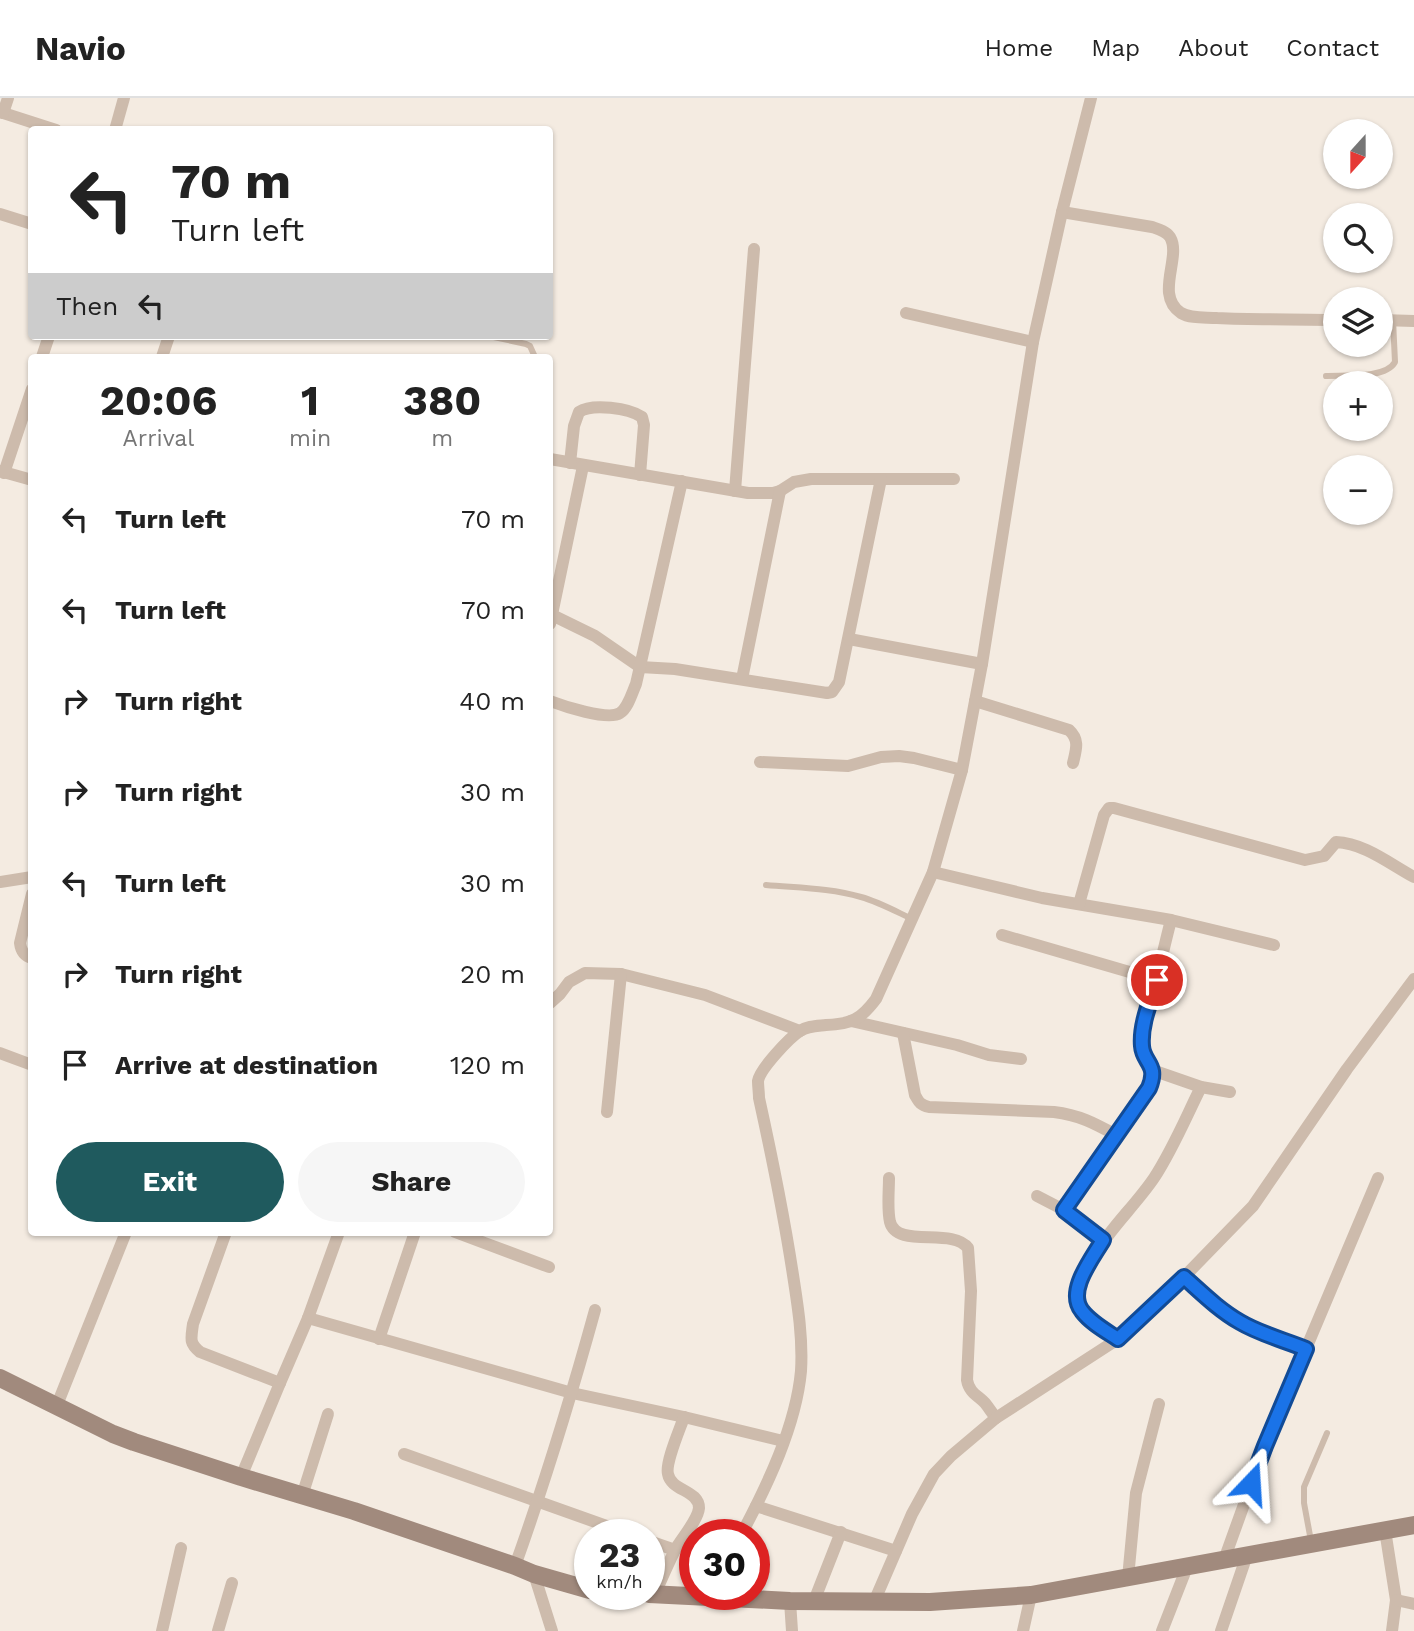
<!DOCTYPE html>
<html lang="en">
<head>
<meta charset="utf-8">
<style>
	:root { --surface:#fff; --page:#f6f6f6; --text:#222; --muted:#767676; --line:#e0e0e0; --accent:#1f5a5e }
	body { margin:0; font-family:"Work Sans",sans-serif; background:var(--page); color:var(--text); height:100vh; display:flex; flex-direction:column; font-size:26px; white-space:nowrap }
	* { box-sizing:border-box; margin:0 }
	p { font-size:23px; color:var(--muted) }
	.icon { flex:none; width:38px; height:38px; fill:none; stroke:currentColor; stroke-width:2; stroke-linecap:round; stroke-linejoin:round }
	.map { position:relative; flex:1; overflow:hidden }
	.sheet { position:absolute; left:28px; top:256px; width:525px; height:882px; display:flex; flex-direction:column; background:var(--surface); border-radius:7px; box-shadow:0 2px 5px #0004 }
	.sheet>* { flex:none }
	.guide { position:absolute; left:28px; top:28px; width:525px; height:214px; border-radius:7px; box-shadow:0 2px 5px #0004; background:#fff; color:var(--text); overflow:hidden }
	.needle { width:46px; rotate:201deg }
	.buttons { position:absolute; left:1323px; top:21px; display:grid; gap:14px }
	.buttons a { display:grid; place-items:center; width:70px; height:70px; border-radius:50%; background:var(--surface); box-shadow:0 2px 5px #0004; font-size:35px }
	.speed { position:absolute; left:574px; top:1421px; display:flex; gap:14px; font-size:35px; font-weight:700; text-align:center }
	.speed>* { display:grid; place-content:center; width:91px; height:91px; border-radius:50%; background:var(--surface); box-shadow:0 2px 5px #0004; line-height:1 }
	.speed small { font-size:18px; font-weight:400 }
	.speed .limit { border:10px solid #d22; background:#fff; color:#111 }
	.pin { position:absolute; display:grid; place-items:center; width:60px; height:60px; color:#fff; margin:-30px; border:4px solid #fff; border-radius:50%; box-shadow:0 2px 7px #0007 }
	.me { position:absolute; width:77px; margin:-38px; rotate:20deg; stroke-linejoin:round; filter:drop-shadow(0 0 5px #0008) }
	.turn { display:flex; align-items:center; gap:24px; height:147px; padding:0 28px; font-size:32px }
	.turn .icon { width:91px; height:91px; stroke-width:2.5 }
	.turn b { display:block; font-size:49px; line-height:60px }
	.then { display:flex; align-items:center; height:66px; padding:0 28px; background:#0003; gap:14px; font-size:26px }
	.eta { display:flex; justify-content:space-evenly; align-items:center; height:119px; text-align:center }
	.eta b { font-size:42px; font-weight:700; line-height:49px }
	.action { display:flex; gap:14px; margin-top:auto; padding:14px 28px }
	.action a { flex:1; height:80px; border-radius:42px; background:var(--accent); color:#fff; font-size:28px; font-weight:700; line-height:80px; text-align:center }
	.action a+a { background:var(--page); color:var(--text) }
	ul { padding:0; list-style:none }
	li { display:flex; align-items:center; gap:21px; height:91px; padding:0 28px }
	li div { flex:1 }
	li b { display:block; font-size:26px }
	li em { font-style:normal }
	header { display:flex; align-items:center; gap:42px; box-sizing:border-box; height:98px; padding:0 35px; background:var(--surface); border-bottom:2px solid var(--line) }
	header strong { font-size:33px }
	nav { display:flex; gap:38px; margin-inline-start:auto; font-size:24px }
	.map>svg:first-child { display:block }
</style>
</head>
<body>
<header>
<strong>Navio</strong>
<nav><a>Home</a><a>Map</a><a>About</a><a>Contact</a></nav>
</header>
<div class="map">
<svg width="1414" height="1533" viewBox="0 0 1414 1533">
	<rect width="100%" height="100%" fill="#f4ebe1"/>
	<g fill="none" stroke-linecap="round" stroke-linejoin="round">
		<g stroke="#cdbbac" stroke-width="6">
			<polyline points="489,238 526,246 530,248 535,259"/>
			<path d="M1326,278C1344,277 1386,281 1395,264L1393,222"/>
			<path d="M766,787C798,790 830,790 861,799C879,804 895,813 912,821"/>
			<polyline points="1311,1443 1304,1405 1304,1389 1327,1335"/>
		</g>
		<g stroke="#cdbbac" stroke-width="12">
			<polyline points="0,14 56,32"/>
			<polyline points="3,15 8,0"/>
			<polyline points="115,32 124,0"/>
			<path d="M1062,114L1152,129C1158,131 1166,133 1170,139C1182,159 1154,197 1181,215C1191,221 1206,219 1217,220C1257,222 1296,221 1335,222"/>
			<polyline points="0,116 32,126"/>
			<polyline points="906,215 1033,244"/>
			<polyline points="1381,222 1414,223"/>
			<polyline points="42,259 49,238"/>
			<polyline points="162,259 169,238"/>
			<polyline points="550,361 748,395 773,395 780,393 794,384 811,381 954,381"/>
			<path d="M570,365L574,328L579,314C592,305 629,310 642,319L644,327L640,377"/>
			<polyline points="0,373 32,382"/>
			<polyline points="4,375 32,291"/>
			<polyline points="735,393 754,151"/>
			<polyline points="550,516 595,538 640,569 675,571 827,595 832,594 839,584 881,381"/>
			<polyline points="550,526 583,368"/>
			<polyline points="849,541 982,566"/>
			<polyline points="742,581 780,393"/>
			<path d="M550,603C563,608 608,623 620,615C628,610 632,595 636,586L682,383"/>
			<path d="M975,603L1069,632C1080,642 1076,652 1073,665"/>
			<polyline points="760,664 848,668 881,659 899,658 914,660 962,672"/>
			<polyline points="933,774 1042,800 1171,822 1274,847"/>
			<polyline points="0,784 32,779"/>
			<path d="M32,796L20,845C21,853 24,858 32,860"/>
			<path d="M1079,806L1104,717L1109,710H1114L1305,762L1324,758L1336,744C1364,745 1390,766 1414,779"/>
			<polyline points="1002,837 1157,882"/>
			<polyline points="550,905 560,896 569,884 585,875 621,876 705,897 800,933"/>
			<polyline points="851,923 957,947 989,957 1021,961"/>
			<path d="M903,935L915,997C919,1004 920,1007 929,1009L1054,1014C1079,1017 1094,1025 1116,1037"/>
			<polyline points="0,955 32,967"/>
			<polyline points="1152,972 1201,989 1230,994"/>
			<polyline points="607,1014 621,876"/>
			<path d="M889,1080C889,1093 887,1111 890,1124C897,1151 952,1129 968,1150L971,1193L967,1282C969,1294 977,1297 985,1305C989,1310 992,1315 996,1320"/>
			<polyline points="1037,1098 1064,1112 1103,1142"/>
			<path d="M1064,1112L1149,990C1159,967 1141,963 1142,944C1142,926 1149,908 1154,891C1160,868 1165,845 1171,822"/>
			<path d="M226,1134L193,1226C191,1241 189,1245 200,1254L280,1285"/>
			<polyline points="455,1134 549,1169"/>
			<path d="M1184,1179C1202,1195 1219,1212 1240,1224C1260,1236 1284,1242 1306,1251"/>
			<polyline points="308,1220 572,1295 684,1319 783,1343"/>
			<polyline points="379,1241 415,1134"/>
			<path d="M1118,1241C1104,1231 1079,1219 1077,1201C1074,1186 1085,1173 1092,1161C1109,1131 1135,1108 1154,1080C1173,1051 1186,1019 1201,989"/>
			<polyline points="57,1307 126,1134"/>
			<polyline points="404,1356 632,1437"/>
			<polyline points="241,1379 280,1285 308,1220 339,1134"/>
			<polyline points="302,1398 328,1316"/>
			<polyline points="756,1408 896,1453"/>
			<polyline points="1385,1432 1396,1502 1392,1533"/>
			<path d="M741,1437C767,1388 796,1328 801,1273C803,1241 798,1209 793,1177C784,1118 772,1059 759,1000C759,995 758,988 758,983C760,971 789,940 800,933C807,928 817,928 826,927C852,926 861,921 876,901L933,774L962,672L982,566L1033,244L1062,114L1091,0"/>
			<polyline points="649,1443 675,1452"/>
			<polyline points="1224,1462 1265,1348 1378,1080"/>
			<path d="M515,1468C545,1384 571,1299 595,1212"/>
			<polyline points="534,1476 552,1533"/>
			<polyline points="1128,1480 1136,1395 1159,1306"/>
			<path d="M655,1496C661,1482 668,1466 675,1452C681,1441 698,1422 699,1410C699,1392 671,1393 668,1376C665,1365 680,1331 684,1319"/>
			<polyline points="1396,1502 1414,1506"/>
			<polyline points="790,1503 792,1533"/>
			<polyline points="814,1503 841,1434"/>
			<polyline points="874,1504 912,1416 934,1376 951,1358 996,1320 1118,1241 1184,1179 1253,1108 1347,971 1414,881"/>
			<polyline points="162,1533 181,1450"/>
			<polyline points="218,1533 232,1485"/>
			<polyline points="1023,1533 1031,1497"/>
			<polyline points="1162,1533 1187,1469"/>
			<polyline points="1221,1533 1247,1457"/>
		</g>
		<g stroke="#a18a7d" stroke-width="18">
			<polyline points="0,1280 113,1336 134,1344 241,1379 354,1413 515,1468 534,1476 590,1492"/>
			<polyline points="649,1496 790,1503 930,1504 1031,1497 1414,1427"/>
		</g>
	</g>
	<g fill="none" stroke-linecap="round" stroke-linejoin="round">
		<defs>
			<path id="route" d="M1157,882C1151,902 1140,926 1142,948C1143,965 1159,966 1149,990L1064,1112L1103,1142C1092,1161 1066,1193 1082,1213C1091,1225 1106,1233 1118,1241L1184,1179C1202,1195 1219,1212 1240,1224C1260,1236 1284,1242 1306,1251L1265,1348L1251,1385"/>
		</defs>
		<use href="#route" stroke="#114b97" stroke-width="18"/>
		<use href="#route" stroke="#1a73e8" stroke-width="12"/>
	</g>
</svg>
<div class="buttons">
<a><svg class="needle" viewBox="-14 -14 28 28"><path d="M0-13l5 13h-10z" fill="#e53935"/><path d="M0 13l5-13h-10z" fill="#767676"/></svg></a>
<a><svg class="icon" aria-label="search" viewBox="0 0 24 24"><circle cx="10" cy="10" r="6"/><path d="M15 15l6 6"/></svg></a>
<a><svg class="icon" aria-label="layers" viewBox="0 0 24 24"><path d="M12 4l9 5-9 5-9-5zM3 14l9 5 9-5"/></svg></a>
<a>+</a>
<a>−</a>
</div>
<div class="speed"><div>23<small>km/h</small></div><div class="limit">30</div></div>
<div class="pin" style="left:1157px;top:882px;background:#d93025"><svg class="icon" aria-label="arrive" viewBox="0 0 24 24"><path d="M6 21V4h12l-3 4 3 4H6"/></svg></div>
<svg class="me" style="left:1251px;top:1385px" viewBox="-20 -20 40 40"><path d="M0-17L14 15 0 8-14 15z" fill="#1a73e8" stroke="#fff" stroke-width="4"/></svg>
<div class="guide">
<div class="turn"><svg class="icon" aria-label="left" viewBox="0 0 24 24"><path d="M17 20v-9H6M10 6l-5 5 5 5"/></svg><div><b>70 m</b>Turn left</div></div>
<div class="then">Then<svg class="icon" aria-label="left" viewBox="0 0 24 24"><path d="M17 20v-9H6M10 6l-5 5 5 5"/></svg></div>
</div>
<section class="sheet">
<div class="eta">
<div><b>20:06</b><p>Arrival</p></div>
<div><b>1</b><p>min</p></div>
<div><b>380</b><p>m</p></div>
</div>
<ul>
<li><svg class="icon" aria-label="left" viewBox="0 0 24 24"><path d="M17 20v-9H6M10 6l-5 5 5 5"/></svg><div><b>Turn left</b></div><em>70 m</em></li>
<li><svg class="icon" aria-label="left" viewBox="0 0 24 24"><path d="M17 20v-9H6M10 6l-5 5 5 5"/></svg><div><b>Turn left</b></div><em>70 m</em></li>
<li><svg class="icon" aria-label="right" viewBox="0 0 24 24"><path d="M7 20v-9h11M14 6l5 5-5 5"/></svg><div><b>Turn right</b></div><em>40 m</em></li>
<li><svg class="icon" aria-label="right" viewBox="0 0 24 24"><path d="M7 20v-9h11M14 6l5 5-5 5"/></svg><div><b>Turn right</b></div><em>30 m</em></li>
<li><svg class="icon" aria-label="left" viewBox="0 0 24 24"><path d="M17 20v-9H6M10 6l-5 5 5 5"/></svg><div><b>Turn left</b></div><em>30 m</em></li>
<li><svg class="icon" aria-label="right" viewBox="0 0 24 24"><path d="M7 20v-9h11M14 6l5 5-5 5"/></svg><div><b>Turn right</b></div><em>20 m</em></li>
<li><svg class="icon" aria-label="arrive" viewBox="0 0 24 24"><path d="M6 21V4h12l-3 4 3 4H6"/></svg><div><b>Arrive at destination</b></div><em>120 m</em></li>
</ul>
<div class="action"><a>Exit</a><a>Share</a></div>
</section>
</div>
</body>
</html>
